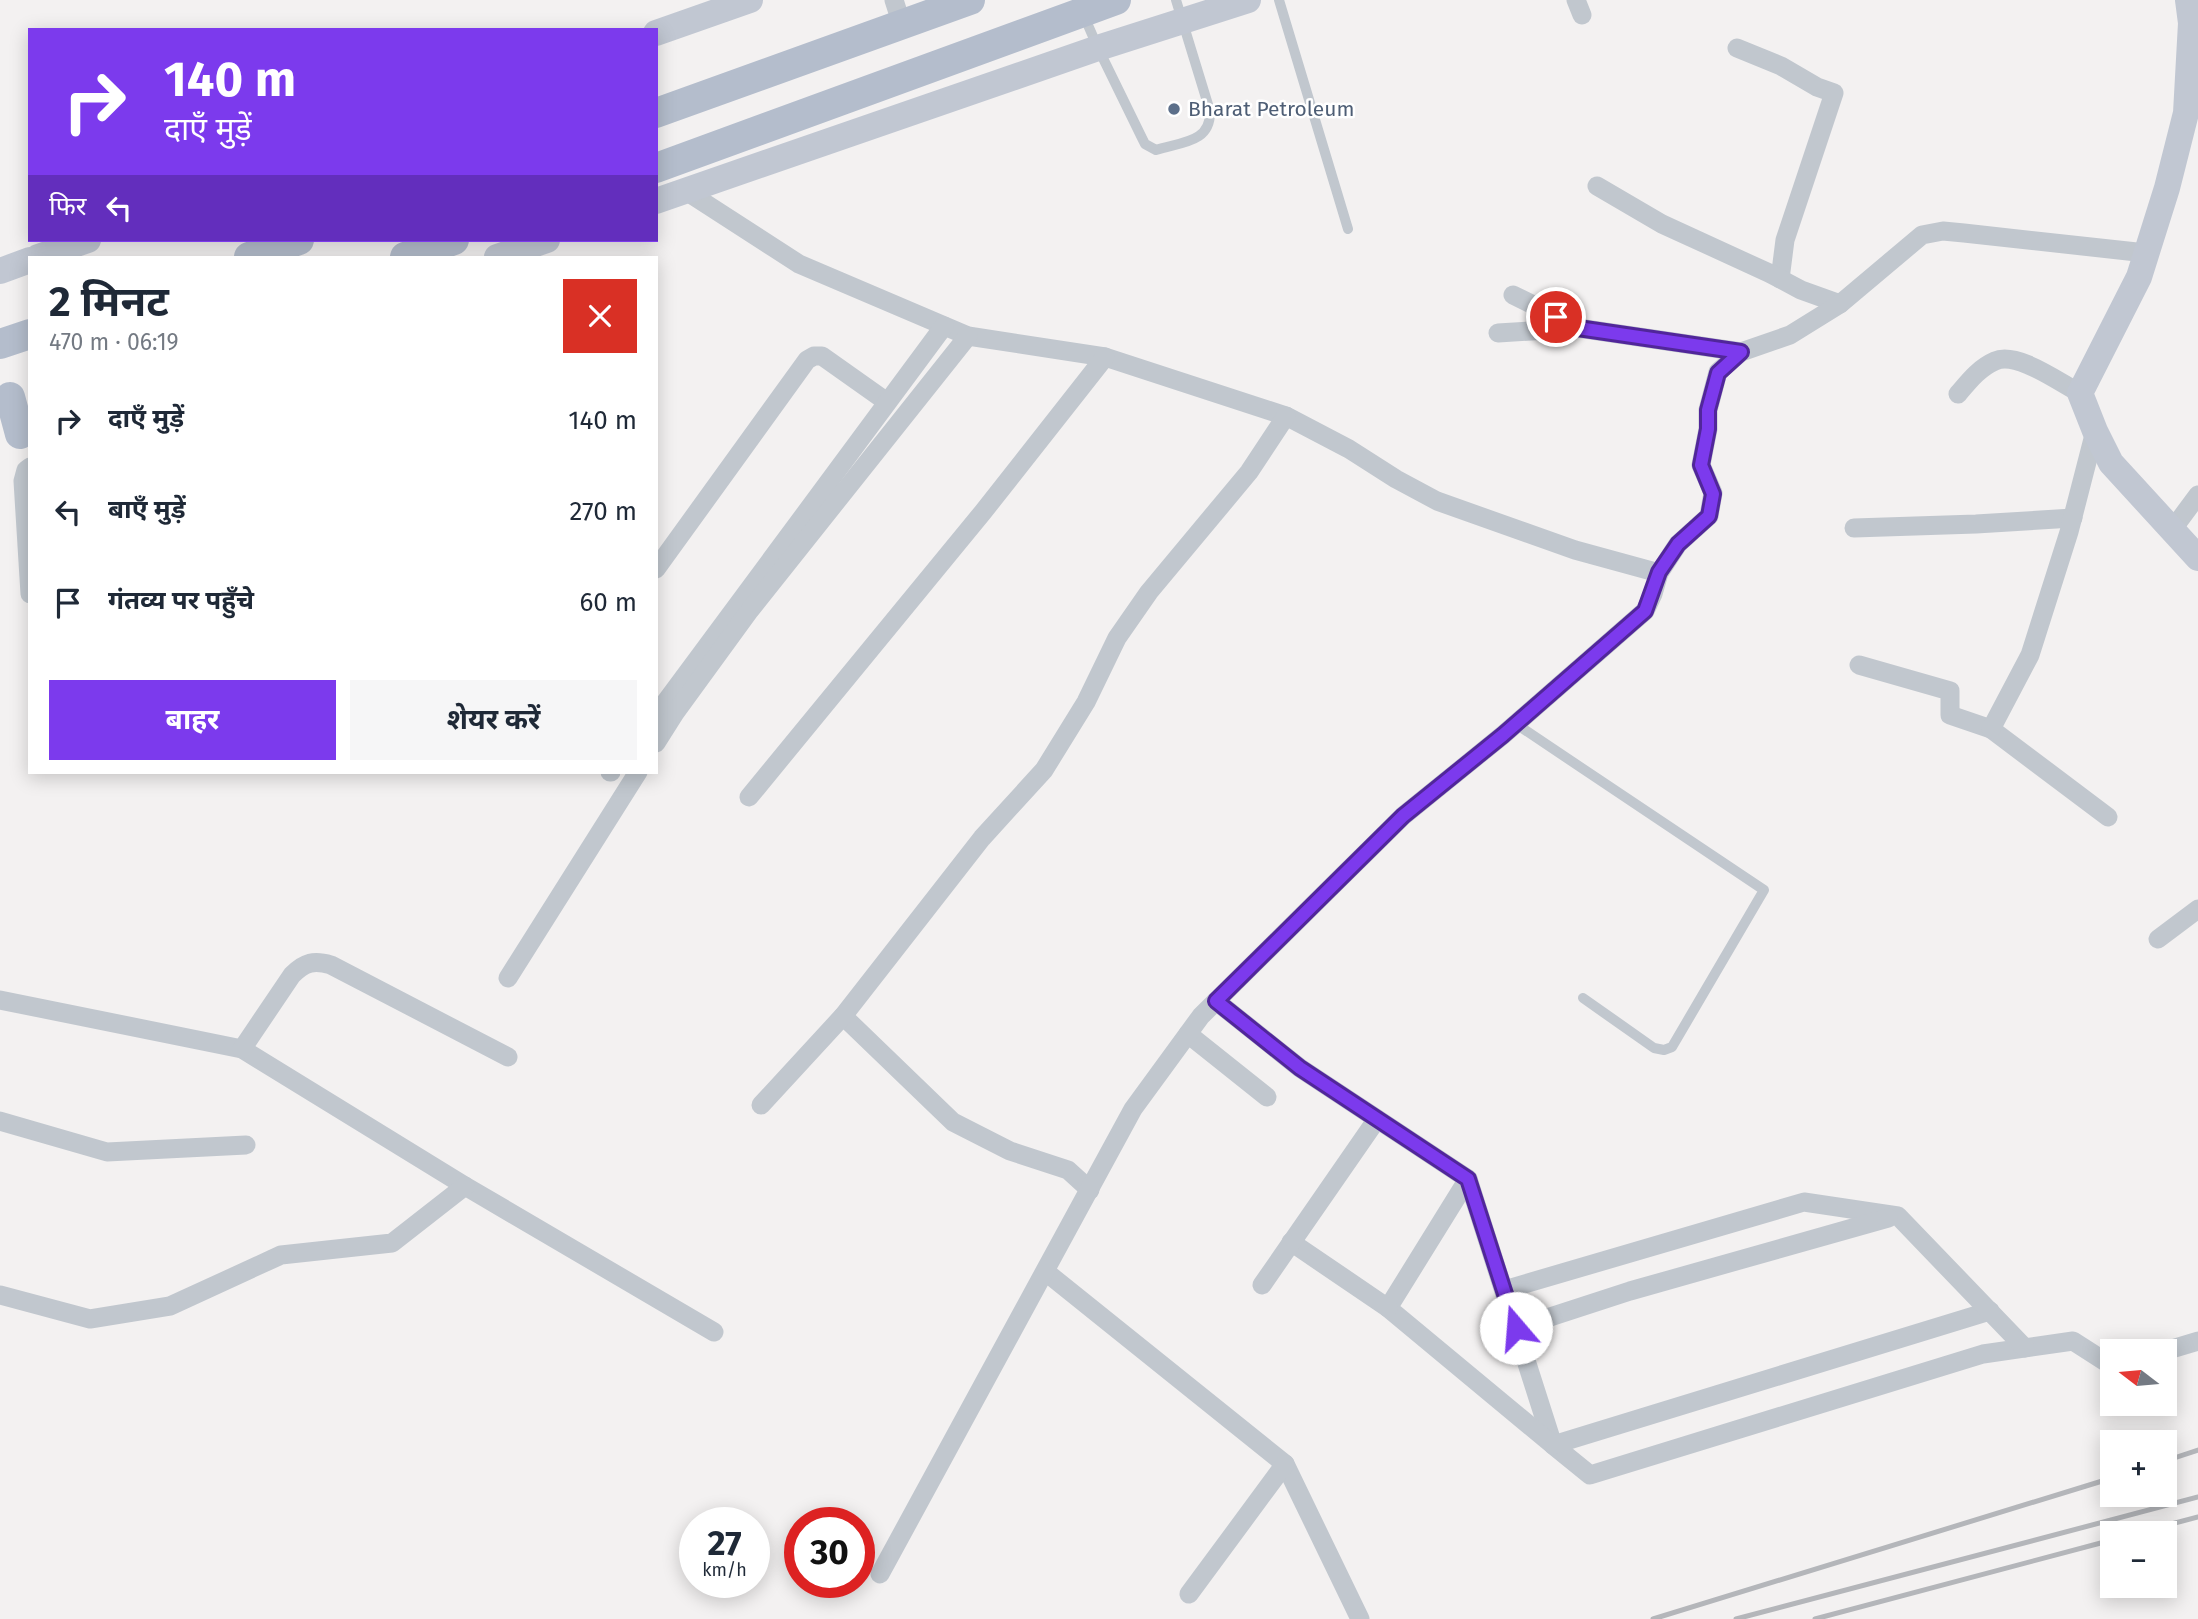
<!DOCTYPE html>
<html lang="hi">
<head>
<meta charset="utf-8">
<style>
	:root { --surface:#fff; --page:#f6f6f7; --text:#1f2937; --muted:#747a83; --accent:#7c3aed }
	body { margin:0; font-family:"Fira Sans","Noto Sans Devanagari",sans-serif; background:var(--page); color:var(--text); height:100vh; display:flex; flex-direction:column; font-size:26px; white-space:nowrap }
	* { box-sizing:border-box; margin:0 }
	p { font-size:23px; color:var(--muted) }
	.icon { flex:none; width:38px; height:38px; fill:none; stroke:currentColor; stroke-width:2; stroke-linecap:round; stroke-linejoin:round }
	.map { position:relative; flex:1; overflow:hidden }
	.details { position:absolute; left:28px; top:256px; width:630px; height:518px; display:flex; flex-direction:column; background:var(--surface); border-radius:0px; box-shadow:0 4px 18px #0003 }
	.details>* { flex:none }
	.banner { position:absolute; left:28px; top:28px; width:630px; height:214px; border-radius:0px; box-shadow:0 4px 18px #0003; background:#7c3aed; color:#fff; overflow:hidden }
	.needle { width:46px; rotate:286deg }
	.buttons { position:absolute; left:2100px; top:1339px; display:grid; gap:14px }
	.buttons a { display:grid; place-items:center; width:77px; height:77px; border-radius:0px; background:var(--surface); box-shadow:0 4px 18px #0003; font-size:35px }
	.speed { position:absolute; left:679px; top:1507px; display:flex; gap:14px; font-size:35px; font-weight:700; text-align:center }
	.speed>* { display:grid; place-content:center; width:91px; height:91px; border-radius:50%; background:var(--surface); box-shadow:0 4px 18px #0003; line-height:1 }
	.speed small { font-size:18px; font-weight:400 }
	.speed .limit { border:10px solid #d22; background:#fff; color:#111 }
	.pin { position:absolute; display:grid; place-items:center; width:60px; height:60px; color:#fff; margin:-30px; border:4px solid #fff; border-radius:50%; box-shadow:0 2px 7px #0007 }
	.me { position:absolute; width:77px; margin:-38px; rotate:342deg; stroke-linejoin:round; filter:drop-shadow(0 0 5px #0008) }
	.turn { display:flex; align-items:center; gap:24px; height:147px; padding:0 21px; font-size:32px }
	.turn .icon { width:91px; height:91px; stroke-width:2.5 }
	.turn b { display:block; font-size:49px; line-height:60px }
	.then { display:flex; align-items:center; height:66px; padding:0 21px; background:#0003; gap:14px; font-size:26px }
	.round { display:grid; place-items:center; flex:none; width:74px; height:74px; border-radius:0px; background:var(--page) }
	.summary { display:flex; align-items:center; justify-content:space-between; height:119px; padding:0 21px }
	h1 { font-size:42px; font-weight:700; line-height:52px }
	.action { display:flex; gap:14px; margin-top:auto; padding:14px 21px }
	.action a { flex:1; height:80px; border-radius:0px; background:var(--accent); color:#fff; font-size:28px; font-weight:700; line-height:80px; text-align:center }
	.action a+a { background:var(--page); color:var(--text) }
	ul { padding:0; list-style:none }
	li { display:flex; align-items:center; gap:21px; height:91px; padding:0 21px }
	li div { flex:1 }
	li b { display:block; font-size:26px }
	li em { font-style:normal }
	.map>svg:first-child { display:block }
</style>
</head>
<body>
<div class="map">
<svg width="2198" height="1619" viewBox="0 0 2198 1619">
	<rect width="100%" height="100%" fill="#f3f1f1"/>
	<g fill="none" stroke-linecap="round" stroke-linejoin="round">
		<g stroke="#c1c7ce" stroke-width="10">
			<polyline points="1279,0 1348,229"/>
			<path d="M1084,16L1098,48L1142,138L1145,144L1156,150C1181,142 1211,143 1210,111L1176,0"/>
			<polyline points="1516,724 1764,890 1672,1047 1664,1050 1654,1048 1583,998"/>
		</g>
		<g stroke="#c1c7ce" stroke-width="19">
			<polyline points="894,0 902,25"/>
			<polyline points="1576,0 1582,15"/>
			<polyline points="1737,48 1781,66 1817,87 1834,93 1785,240 1780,279"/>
			<polyline points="1597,186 1662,224 1769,273 1801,290 1840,304"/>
			<polyline points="686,191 799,264 968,336 1105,357 1286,416 1349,449 1396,479 1437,501 1575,550 1659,573"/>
			<polyline points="1513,295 1578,327"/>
			<polyline points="1498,333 1578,328 1741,352 1790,335 1840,304 1922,235 1943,231 1964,233 2146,253"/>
			<path d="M1958,394C1969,381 1979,368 1995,361C2017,351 2060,383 2080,393"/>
			<polyline points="30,467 26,470 23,481 30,594"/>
			<polyline points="1854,528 1976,524 2073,518"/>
			<polyline points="2172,530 2198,495"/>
			<polyline points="656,569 807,360 814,356 822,356 887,402"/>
			<polyline points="1859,665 1950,691 1950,715 1991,729 2108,817"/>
			<polyline points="656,715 944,326"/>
			<polyline points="1991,729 2030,655 2069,532 2095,431"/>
			<polyline points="656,743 675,713 750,610 968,336"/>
			<polyline points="610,772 611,772"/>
			<polyline points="749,797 983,512 1105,357"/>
			<polyline points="2158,939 2198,909"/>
			<polyline points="508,978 638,772"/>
			<polyline points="0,1000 242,1049 465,1186 714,1332"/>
			<polyline points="1216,1001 1300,1068 1468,1179 1553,1445 1590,1475 1983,1354 2073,1341 2112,1366"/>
			<polyline points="843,1016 953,1122 1010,1151 1068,1170 1090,1190"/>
			<polyline points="1188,1034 1267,1097"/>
			<path d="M242,1049L292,975C305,962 314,960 331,965L508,1057"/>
			<polyline points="761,1105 843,1016 982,838 1044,770 1086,702 1117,638 1149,592 1249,472 1286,416"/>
			<polyline points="0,1121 107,1152 246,1145"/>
			<polyline points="1468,1179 1388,1308 1553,1445 1990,1311"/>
			<polyline points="1291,1242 1388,1308"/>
			<polyline points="1046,1272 1285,1464 1360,1619"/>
			<polyline points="1262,1285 1377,1119"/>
			<polyline points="1504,1290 1804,1202 1898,1216 2025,1348"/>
			<polyline points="0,1295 90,1319 170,1306 281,1255 392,1243 465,1186"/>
			<polyline points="1516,1328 1630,1291 1888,1218"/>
			<polyline points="2165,1351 2198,1341"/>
			<polyline points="880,1574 1133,1109 1201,1016 1403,816 1503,735 1645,611 1653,594 1659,573 1678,544 1709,516 1713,493 1701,465 1708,429 1708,410 1718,372 1741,352"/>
			<polyline points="1189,1594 1285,1464"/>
		</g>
		<g stroke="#c1c7d2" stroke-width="26">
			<polyline points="2188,0 2191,23 2186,113 2167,188 2139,277 2080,393 2095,431 2111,463 2198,558"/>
			<polyline points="656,33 750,0"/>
			<polyline points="656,201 1098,48 1248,0"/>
			<polyline points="38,257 88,240"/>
			<polyline points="497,257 547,240"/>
			<polyline points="0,271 30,260"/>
		</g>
		<g stroke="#b4bdcc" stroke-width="30">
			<polyline points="656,113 970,0"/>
			<polyline points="656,168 1116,0"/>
			<polyline points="249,257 299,240"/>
			<polyline points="405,257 454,240"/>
			<polyline points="0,344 30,334"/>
			<polyline points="10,397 20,434"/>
		</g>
		<g stroke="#b4b6ba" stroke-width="5">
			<polyline points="2165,1461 2198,1450"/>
			<polyline points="2137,1533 2198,1517"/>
			<polyline points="1653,1619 2112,1478"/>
			<polyline points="1736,1619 2198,1497"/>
			<polyline points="1815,1619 2112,1540"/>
		</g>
	</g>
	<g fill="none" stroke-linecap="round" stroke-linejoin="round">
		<defs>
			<polyline id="route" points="1516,1328 1468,1179 1300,1068 1216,1001 1403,816 1503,735 1645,611 1659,572 1678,544 1709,516 1713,494 1701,465 1708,429 1708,410 1718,373 1741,352 1578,328 1556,317"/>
		</defs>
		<use href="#route" stroke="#51269a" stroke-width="18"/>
		<use href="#route" stroke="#7c3aed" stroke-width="12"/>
	</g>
	<circle fill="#5c6f8a" stroke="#fff" stroke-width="2.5" cx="1174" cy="109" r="7"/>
	<g text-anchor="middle" stroke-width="5" stroke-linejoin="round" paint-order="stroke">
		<g font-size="21" fill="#4e5e75" stroke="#fff" text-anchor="start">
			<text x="1188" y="116">Bharat Petroleum</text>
		</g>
	</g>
</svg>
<div class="buttons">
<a><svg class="needle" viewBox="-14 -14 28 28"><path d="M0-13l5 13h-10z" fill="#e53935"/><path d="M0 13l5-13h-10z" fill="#747a83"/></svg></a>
<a>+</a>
<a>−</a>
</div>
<div class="speed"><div>27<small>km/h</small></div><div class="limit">30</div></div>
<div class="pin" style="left:1556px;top:317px;background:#d93025"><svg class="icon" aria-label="arrive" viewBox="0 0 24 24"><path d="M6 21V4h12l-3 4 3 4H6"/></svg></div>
<svg class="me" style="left:1516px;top:1328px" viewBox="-20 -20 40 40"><circle r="19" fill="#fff"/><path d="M0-13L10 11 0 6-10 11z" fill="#7c3aed"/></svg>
<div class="banner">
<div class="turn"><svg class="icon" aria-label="right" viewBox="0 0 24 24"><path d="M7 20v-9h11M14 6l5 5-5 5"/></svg><div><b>140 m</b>दाएँ मुड़ें</div></div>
<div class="then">फिर<svg class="icon" aria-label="left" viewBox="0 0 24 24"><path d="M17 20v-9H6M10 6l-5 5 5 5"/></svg></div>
</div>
<section class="details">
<div class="summary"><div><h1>2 मिनट</h1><p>470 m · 06:19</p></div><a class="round" style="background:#d93025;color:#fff"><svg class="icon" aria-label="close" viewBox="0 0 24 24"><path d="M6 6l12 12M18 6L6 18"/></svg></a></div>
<ul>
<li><svg class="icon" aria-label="right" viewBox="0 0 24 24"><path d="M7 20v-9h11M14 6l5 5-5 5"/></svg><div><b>दाएँ मुड़ें</b></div><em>140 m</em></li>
<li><svg class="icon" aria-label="left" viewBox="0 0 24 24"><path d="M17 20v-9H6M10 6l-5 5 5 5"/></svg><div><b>बाएँ मुड़ें</b></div><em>270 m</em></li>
<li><svg class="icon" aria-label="arrive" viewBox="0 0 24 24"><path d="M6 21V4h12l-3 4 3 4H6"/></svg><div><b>गंतव्य पर पहुँचे</b></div><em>60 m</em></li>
</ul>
<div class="action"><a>बाहर</a><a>शेयर करें</a></div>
</section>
</div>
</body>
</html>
